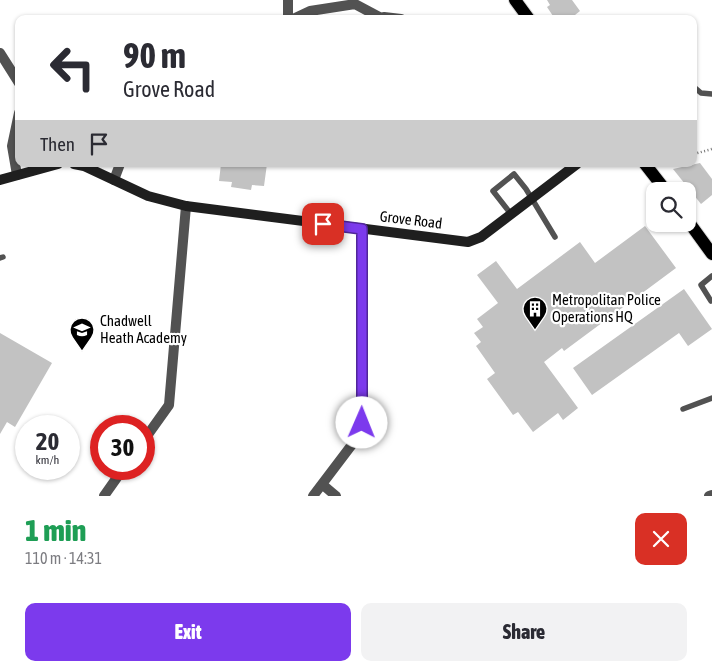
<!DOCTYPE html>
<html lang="en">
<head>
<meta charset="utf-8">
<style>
	:root { --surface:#fff; --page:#f2f2f3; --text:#2b2b33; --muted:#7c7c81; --accent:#7c3aed }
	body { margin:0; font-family:"Asap Condensed",sans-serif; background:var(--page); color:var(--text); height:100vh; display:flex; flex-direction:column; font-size:19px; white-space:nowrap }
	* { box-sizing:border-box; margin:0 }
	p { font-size:16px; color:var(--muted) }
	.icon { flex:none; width:28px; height:28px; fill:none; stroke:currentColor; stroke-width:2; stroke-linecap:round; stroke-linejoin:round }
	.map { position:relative; height:496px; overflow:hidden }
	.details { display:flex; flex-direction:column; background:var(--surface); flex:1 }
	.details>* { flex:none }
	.banner { position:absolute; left:15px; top:15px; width:682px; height:152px; border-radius:10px; box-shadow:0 1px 4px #0004; background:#fff; color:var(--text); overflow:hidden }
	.controls { position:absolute; left:646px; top:182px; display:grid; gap:10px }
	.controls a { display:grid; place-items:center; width:50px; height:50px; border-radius:10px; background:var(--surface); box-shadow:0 1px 4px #0004; font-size:25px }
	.speed { position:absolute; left:15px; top:415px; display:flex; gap:10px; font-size:25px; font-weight:700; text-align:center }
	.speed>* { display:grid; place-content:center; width:65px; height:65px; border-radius:50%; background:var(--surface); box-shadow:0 1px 4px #0004; line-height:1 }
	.speed small { font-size:12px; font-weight:400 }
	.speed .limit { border:8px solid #d22; background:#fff; color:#111 }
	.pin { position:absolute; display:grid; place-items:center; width:42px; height:42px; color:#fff; margin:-21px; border-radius:10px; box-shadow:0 2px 8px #0006 }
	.me { position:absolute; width:55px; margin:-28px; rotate:1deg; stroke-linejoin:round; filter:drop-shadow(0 0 4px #0008) }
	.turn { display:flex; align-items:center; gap:18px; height:105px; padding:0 25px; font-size:22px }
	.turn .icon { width:65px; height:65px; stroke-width:2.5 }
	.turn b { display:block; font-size:35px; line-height:42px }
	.then { display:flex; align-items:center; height:48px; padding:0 25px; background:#0003; gap:10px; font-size:19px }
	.round { display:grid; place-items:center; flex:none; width:52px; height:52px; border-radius:10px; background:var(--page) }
	.head { display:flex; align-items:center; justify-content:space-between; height:85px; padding:0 25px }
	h1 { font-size:30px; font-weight:800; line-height:38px; color:#1e9e55 }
	.cta { display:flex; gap:10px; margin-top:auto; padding:10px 25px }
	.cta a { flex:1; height:58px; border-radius:10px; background:var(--accent); color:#fff; font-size:20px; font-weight:800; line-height:58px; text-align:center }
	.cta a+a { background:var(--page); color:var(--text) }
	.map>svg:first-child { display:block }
</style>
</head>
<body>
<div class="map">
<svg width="712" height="496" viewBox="0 0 712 496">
	<rect width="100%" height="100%" fill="#fff"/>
	<g fill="#c2c2c2">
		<polygon points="547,0 572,0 580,11 570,19 555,19 547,7 550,5"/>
		<polygon points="700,163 712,179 712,195 701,204 673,169"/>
		<polygon points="221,164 267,164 264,186 252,185 251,190 231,187 232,182 219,181"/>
		<polygon points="645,226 676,268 564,351 562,348 544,362 578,408 563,420 558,413 533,432 518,412 513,415 487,379 495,373 476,346 481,342 474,333 483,327 477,319 498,303 477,275 496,261 517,289 580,242 595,263"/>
		<polygon points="684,289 712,329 688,346 679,333 592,395 573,368"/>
		<polygon points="0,333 52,363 15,427 7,422 0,434"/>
	</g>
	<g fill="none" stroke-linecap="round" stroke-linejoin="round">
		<defs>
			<g id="primary">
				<polyline points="515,0 529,19"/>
				<polyline points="645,164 666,191"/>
				<polyline points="688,221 712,254"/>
			</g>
		</defs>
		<use href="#primary" stroke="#dbdbdb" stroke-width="14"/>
		<polyline stroke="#747474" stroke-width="2.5" stroke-dasharray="1 2.5" stroke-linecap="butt" points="694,154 712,149"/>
		<g stroke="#525252" stroke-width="5.5">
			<polyline points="694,87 701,93 712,94"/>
			<polyline points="511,214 493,191 514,174 526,189 555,237"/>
			<polyline points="0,258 3,257"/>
			<polyline points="711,301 701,285 712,276"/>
			<polyline points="683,409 712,398"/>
		</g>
		<g stroke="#525252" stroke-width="10">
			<polyline points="384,17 401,19"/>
			<polyline points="288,19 288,0"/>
			<polyline points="293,19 310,11 355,4 383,19"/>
			<polyline points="0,53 19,83"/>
			<polyline points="17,175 12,146 19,113"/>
			<polyline points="114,180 120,164"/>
			<polyline points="144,440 169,405 186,206"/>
			<polyline points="323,485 336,496"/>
			<polyline points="104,496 123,469"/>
			<polyline points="313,496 360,434 362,403 362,229"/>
			<polyline points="709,496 712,495"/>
		</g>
		<g stroke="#1f1f1f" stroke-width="10">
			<polyline points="74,164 84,166 148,196 186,206 468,242 481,237 577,164"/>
			<polyline points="0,180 58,164"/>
		</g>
		<use href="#primary" stroke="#000" stroke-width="12"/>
	</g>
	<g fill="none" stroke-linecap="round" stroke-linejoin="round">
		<defs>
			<polyline id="route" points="323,224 362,229 362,423"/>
		</defs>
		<use href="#route" stroke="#51269a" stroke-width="12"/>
		<use href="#route" stroke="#7c3aed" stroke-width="9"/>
	</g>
	<defs>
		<symbol id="building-pin" viewBox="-11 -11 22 30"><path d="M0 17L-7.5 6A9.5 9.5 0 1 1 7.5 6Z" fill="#000" stroke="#fff"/><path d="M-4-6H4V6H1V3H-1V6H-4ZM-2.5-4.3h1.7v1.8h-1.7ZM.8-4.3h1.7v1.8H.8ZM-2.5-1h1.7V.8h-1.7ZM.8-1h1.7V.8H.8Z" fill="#fff"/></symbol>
		<symbol id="school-pin" viewBox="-11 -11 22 30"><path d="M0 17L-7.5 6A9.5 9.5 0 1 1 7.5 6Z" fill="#000" stroke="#fff"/><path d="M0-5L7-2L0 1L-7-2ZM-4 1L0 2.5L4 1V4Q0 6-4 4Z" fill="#fff"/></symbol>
	</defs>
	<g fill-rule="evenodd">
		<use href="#building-pin" x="521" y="295" width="28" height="38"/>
		<use href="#school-pin" x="68" y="316" width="28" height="38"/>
	</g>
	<g text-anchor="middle" stroke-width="4.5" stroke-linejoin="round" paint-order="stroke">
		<g font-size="15" fill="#000" stroke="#fff">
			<text transform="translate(411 220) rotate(7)" y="5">Grove Road</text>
		</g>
		<g font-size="15" fill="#000" stroke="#fff" text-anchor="start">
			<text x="552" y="305">Metropolitan Police<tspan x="552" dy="17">Operations HQ</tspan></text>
			<text x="100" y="326">Chadwell<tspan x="100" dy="17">Heath Academy</tspan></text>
		</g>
	</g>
</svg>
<div class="controls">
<a><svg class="icon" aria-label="search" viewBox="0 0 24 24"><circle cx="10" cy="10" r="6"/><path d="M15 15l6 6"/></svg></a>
</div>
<div class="speed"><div>20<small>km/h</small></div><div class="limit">30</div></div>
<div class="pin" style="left:323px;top:224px;background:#d93025"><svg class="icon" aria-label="arrive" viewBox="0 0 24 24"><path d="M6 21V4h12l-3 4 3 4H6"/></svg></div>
<svg class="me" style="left:362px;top:423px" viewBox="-20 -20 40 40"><circle r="19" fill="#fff"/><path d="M0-13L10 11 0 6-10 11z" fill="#7c3aed"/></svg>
<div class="banner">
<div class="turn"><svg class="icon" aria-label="left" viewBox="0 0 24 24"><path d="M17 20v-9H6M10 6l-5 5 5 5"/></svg><div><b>90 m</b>Grove Road</div></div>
<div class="then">Then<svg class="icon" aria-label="arrive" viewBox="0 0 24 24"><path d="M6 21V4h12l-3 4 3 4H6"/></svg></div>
</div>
</div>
<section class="details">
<div class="head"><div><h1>1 min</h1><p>110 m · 14:31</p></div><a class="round" style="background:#d93025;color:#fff"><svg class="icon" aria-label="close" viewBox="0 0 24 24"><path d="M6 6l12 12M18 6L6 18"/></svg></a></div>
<div class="cta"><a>Exit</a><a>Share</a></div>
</section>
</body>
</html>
